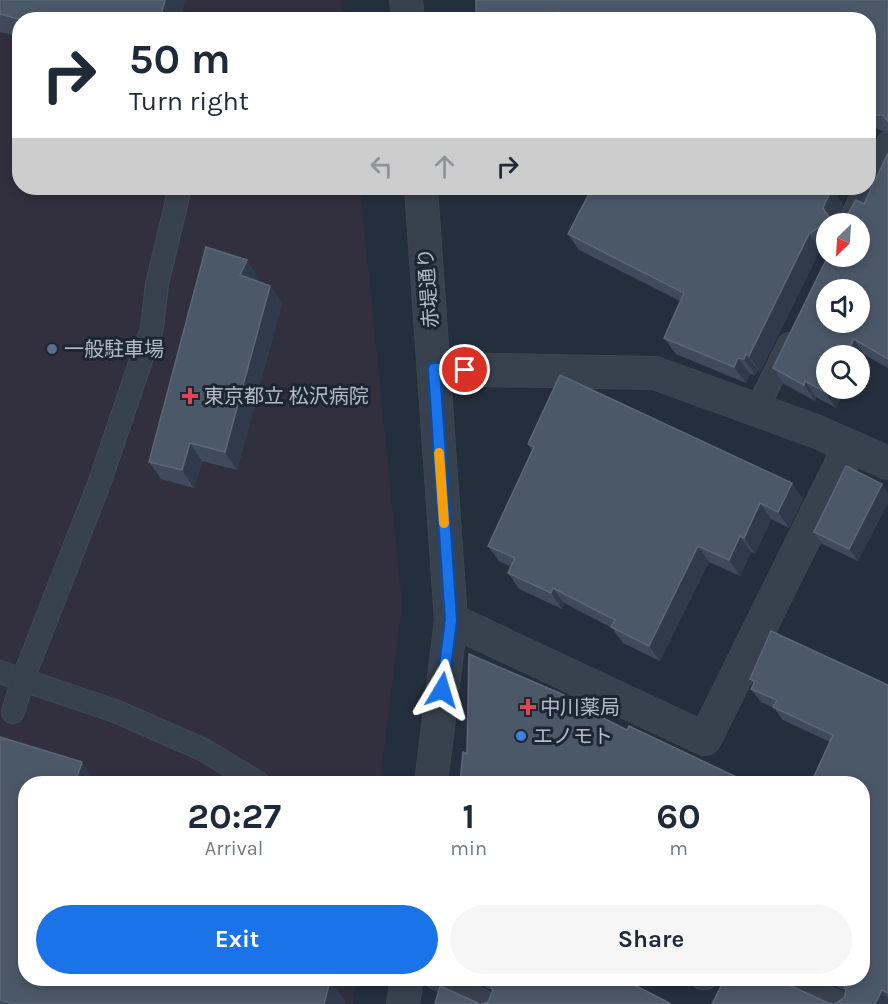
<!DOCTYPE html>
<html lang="en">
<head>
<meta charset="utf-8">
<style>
	:root { --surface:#fff; --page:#f6f6f7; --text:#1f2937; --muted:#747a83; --accent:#1a73e8 }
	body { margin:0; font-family:Karla,"Noto Sans JP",sans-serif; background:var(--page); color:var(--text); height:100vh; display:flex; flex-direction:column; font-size:22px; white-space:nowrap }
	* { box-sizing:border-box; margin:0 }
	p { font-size:20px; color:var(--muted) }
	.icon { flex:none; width:33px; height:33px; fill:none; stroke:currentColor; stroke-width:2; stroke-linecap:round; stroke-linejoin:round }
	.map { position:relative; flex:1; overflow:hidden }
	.sheet { position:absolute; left:18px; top:776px; width:852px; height:210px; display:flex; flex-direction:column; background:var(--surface); border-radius:24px; box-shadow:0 3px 9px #0003 }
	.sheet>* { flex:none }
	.guide { position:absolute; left:12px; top:12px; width:864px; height:183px; border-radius:24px; box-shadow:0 3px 9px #0003; background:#fff; color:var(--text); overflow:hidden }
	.needle { width:39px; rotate:205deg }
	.fabs { position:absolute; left:816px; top:213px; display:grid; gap:12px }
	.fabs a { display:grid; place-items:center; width:54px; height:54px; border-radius:50%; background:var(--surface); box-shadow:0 3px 9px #0003; font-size:30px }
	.pin { position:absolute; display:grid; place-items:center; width:51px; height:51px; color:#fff; margin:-26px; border:3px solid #fff; border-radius:50%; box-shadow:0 2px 6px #0007 }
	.me { position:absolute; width:66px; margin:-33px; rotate:7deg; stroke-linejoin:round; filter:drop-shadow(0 0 4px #0008) }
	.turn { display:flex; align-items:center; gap:21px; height:126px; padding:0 18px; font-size:27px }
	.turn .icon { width:78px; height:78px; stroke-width:2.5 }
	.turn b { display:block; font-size:42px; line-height:51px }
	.lanes { display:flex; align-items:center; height:57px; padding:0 18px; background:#0003; justify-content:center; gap:30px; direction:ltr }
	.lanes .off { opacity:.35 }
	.eta { display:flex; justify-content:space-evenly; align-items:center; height:102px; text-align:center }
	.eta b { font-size:36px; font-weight:700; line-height:42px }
	.action { display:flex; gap:12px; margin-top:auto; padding:12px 18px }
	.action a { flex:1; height:69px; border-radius:36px; background:var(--accent); color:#fff; font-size:24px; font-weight:700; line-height:69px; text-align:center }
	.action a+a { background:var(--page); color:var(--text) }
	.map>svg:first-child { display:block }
</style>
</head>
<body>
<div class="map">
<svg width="888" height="1004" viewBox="0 0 888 1004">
	<rect width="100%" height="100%" fill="#242f3e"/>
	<polygon fill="#32303f" points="0,0 341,0 343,19 20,20 20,188 360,188 402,604 380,783 26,783 26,978 356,978 353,1004 0,1004"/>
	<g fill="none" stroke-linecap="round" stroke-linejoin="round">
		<defs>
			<g id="service">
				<polyline points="868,183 888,143"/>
				<polyline points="848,224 866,188"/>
				<polyline points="757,409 789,344"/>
				<polyline points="0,672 115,711 204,750 258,783"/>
				<polyline points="13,712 23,679 99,484 152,328 157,284 180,188"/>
				<polyline points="436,978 489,1004"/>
				<polyline points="702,978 706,978"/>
				<polyline points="787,978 842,1004"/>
			</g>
			<g id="minor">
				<polyline points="434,369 655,373 815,431 888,463"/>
				<polyline points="451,620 705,739 850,446"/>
			</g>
			<g id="tertiary">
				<polyline points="406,0 408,20"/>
				<polyline points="421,188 451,620 431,783"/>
				<polyline points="403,1004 407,978"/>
			</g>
		</defs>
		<use href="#service" stroke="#414a57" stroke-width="24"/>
		<use href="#minor" stroke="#414a57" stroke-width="34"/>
		<use href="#tertiary" stroke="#414a57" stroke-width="34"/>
		<use href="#service" stroke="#38414e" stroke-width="22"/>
		<use href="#minor" stroke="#38414e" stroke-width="33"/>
		<use href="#tertiary" stroke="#38414e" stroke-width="33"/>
	</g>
	<g fill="#3f4b5c">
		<polygon points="0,0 181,20 20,20 20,37 0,32"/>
		<polygon points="476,0 888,0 888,131 882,131 868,124 868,20 476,20"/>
		<polygon points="888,153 888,368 865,355 860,365 860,356 836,408 816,397 815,401 784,384 773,368 860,256 826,224 826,245 820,250 760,372 758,370 755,375 750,374 746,383 676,354 664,338 680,301 579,250 568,234 843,204 836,220 845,219 864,204"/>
		<polygon points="259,278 257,281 270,286 282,303 237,470 202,461 194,488 161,479 149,462"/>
		<polygon points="528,444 803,499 789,528 771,519 755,554 751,552 740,576 709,562 660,661 623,643 612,628 564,603 562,609 519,589 508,573 511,567 499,561 488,546 532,450"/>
		<polygon points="888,492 888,502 858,561 822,544 814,532"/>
		<polygon points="750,679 888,685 888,1004 845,997 846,991 818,978 862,978 830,742 783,720 774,708 761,702 751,689 754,684"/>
		<polygon points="0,737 96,783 26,978 330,981 345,1002 344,1004 0,1004"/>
		<polygon points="467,978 628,978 626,981 488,1002 493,991"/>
	</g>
	<g fill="#2f3b4b">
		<polygon points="165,0 185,0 181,20 160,20"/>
		<polygon points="557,12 562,20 557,20"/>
		<polygon points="832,188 843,204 835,224 834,224 823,208"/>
		<polygon points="809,234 820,250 760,372 749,356"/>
		<polygon points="247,260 259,278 252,293 240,275"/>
		<polygon points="270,286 282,303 237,470 225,452"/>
		<polygon points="854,339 865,355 860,365 860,356 845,356"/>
		<polygon points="746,354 758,370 755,375 744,359"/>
		<polygon points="738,358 750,374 746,383 734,367"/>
		<polygon points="805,381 816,397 815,401 804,385"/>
		<polygon points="827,388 847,388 836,408 825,392"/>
		<polygon points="190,443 202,461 194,488 182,470"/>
		<polygon points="792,483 803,499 789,528 778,512"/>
		<polygon points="882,484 888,492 888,502 858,561 849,549"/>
		<polygon points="760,503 771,519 755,554 744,538"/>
		<polygon points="740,536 751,552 740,576 729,560"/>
		<polygon points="698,546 709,562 660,661 649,646"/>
		<polygon points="553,588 564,603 562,609 551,593"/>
		<polygon points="82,762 96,783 75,783"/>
		<polygon points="330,981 345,1002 344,1004 324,1004"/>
		<polygon points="882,990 888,999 888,1004 875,1004"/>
	</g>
	<g fill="#4b5868" stroke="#5c6777" stroke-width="1.5" fill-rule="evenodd">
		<polygon points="0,0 165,0 160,20 22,20 0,14"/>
		<polygon points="476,0 888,0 888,122 883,115 871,115 868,114 868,20 617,20 557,12 557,20 476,20"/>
		<path d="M888,153V359L854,339L845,356H826L827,388L825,392L805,381L804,385L773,368L828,256H860V224H826V228L819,227L809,234L749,356L746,354L744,359L738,358L734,367L664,338L684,293L568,234L592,188H832L823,208L831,220L845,219L856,200L864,204ZM826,290H860V322H826Z"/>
		<polygon points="206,247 247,260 240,275 270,286 225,452 190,443 182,470 149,462"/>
		<polygon points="560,375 792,483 778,512 760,503 744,538 740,536 729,560 698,546 649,646 611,627 615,620 553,588 551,593 508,573 515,558 488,546 534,447 528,444"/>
		<polygon points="846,466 882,484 849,549 814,532"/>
		<polygon points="771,631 888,685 888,993 882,990 875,1004 835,1004 845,997 846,989 839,979 837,978 862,978 862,783 811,783 833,735 773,707 777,700 751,689 755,681 750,679"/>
		<polygon points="469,654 564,695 563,698 627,730 629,726 749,783 460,783 463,752 467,754"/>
		<polygon points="0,737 82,762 75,783 26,783 26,978 319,978 330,981 324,1004 14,1004 0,1000"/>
		<polygon points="484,978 621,978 671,1004 481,1004 488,1002 493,990 486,979"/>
		<polygon points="725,978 774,978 828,1003 833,1004 712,1004"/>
		<polygon points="440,986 480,1004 435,1004"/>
	</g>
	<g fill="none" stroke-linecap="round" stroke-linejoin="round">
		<defs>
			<polyline id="route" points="442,690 451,620 434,369 465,370"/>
		</defs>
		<use href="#route" stroke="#114b97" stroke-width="15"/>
		<use href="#route" stroke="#1a73e8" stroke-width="10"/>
		<polyline stroke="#f59e0b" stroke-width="10" points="439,453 444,523"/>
	</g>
	<circle fill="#5c6f8a" stroke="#1d2633" stroke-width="2" cx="52" cy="349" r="6"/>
	<g fill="#e0444e" stroke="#1d2633" stroke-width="2">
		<path d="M187 387h6v6h6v6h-6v6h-6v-6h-6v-6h6z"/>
		<path d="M525 698h6v6h6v6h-6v6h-6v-6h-6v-6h6z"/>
	</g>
	<circle fill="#3f7fe0" stroke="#1d2633" stroke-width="2" cx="521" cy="736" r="6"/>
	<g text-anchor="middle" stroke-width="6" stroke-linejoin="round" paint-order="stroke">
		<g font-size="20" fill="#b4bcc9" stroke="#1d2633">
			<text transform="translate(428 288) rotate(-94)" y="7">赤堤通り</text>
		</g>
		<g font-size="20" fill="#b4bcc9" stroke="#1d2633" text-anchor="start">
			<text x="64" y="356">一般駐車場</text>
			<text x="204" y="403">東京都立 松沢病院</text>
			<text x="540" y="714">中川薬局</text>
			<text x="533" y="743">エノモト</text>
		</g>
	</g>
</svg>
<div class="fabs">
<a><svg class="needle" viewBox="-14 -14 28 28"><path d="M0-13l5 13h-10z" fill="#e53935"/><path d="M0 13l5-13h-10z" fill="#747a83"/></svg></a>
<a><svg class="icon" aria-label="sound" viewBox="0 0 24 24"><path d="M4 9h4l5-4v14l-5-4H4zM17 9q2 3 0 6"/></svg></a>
<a><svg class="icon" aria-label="search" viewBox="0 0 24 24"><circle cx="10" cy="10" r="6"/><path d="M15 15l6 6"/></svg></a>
</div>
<div class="pin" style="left:465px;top:370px;background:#d93025"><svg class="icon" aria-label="arrive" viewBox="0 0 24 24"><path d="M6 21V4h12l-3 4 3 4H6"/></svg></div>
<svg class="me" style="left:442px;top:690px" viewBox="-20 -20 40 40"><path d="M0-17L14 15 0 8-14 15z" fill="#1a73e8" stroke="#fff" stroke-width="4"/></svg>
<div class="guide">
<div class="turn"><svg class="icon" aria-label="right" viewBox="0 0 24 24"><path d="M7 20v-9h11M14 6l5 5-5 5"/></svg><div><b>50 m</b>Turn right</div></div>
<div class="lanes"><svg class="icon off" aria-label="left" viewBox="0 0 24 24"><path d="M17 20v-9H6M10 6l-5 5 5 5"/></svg><svg class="icon off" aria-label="ahead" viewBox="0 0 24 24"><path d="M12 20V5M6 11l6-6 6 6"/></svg><svg class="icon" aria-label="right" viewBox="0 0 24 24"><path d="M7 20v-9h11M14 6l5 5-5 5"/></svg></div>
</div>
<section class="sheet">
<div class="eta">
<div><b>20:27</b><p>Arrival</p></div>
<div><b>1</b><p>min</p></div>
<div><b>60</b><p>m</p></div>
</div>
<div class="action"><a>Exit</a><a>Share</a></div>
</section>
</div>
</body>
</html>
